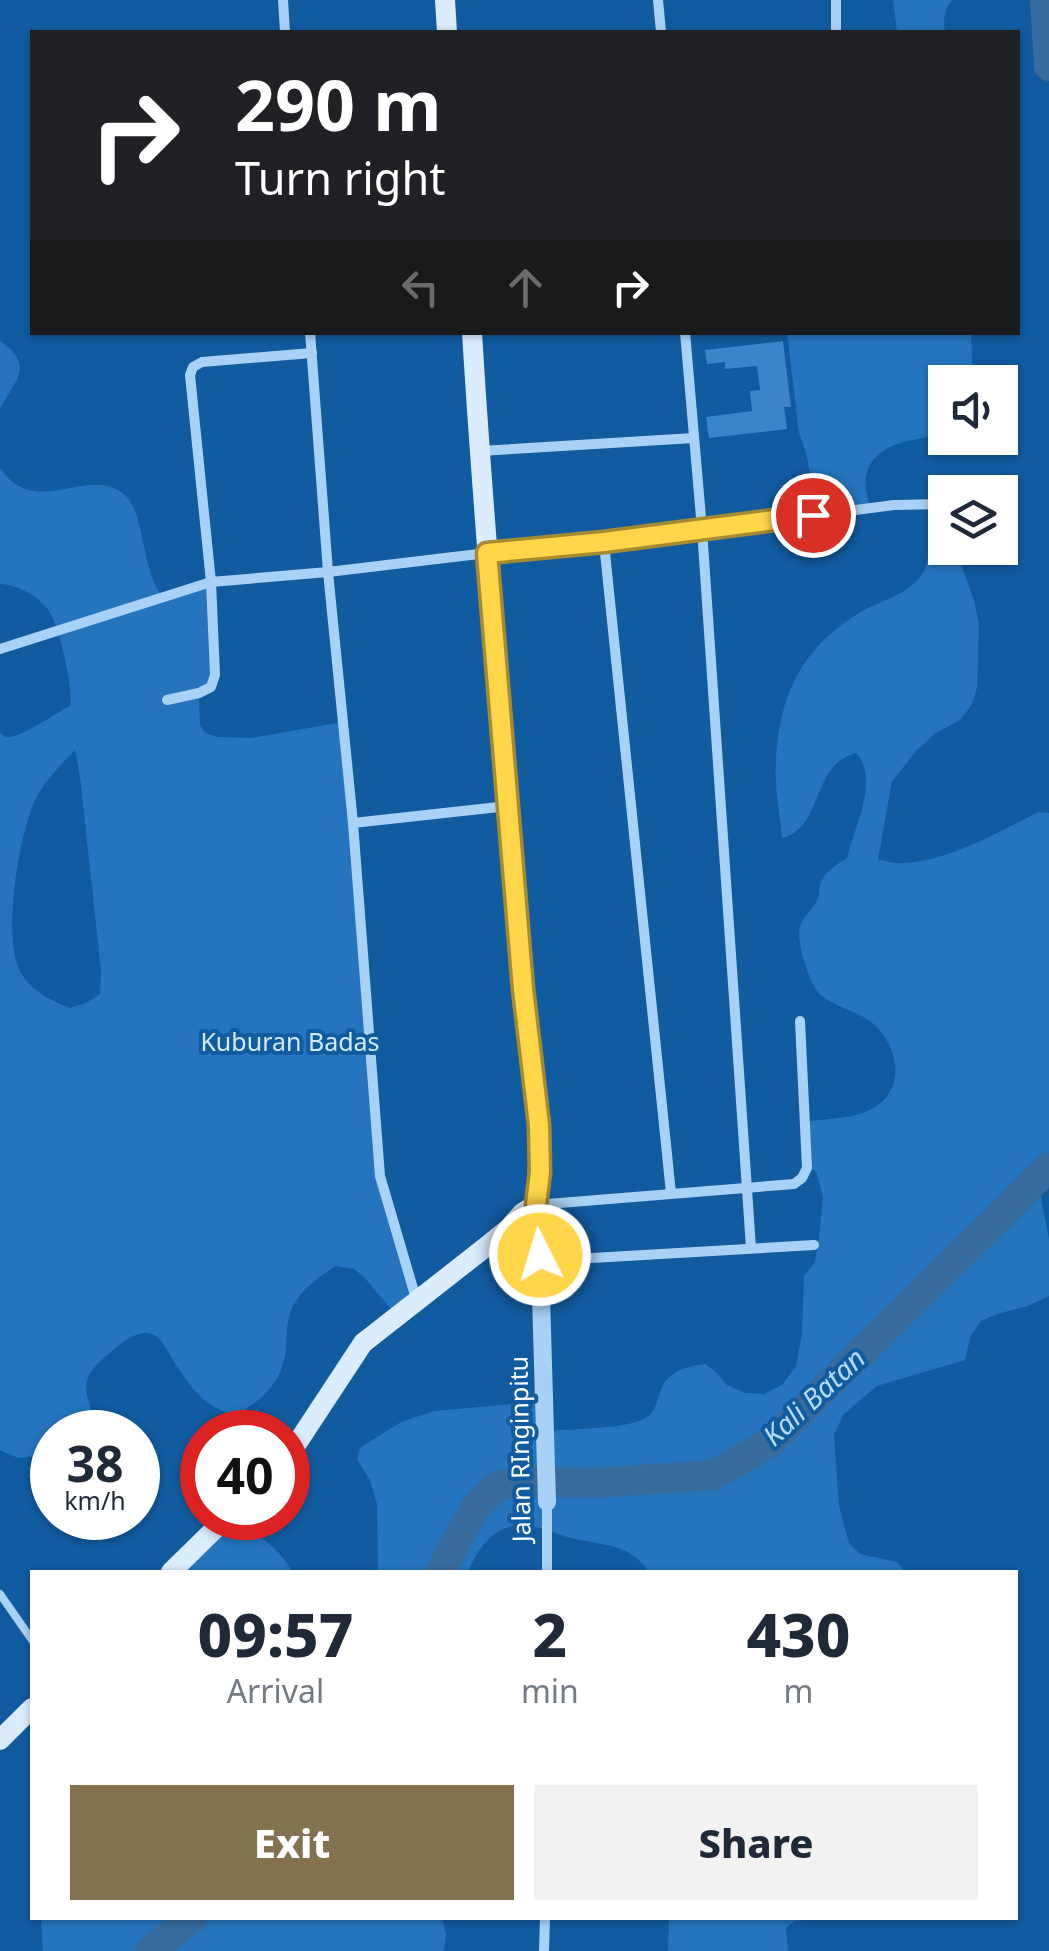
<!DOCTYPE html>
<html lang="en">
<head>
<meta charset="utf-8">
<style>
	:root { --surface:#fff; --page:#f2f2f3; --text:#1f2937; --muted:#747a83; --accent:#84714f }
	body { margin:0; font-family:"Noto Sans",sans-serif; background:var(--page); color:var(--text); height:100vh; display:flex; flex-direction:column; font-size:38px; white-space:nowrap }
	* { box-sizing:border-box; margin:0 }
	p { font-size:32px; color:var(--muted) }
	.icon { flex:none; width:55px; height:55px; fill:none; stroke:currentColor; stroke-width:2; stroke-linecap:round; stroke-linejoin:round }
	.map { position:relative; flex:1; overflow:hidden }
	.sheet { position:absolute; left:30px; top:1570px; width:988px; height:350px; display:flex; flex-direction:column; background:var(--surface); border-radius:0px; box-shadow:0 2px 8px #0004 }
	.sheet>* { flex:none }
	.guide { position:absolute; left:30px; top:30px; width:990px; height:305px; border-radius:0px; box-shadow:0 2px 8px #0004; background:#202124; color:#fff; overflow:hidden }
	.buttons { position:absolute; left:928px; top:365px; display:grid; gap:20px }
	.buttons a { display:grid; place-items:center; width:90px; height:90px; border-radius:0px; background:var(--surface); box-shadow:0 2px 8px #0004; font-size:50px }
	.speed { position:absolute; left:30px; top:1410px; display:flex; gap:20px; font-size:50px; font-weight:700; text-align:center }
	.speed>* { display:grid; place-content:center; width:130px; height:130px; border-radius:50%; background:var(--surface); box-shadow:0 2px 8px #0004; line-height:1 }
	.speed small { font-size:25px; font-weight:400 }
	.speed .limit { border:15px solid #d22; background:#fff; color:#111 }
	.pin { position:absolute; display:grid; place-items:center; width:85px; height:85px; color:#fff; margin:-42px; border:5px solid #fff; border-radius:50%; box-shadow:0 2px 10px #0007 }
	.me { position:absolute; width:110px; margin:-55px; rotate:355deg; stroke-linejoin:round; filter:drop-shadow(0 0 8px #0008) }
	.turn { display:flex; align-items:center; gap:35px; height:210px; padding:0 40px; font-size:45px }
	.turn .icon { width:130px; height:130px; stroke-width:2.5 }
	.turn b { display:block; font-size:70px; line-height:85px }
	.lanes { display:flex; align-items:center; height:95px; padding:0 40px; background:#0003; justify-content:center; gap:50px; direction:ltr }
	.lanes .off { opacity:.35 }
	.eta { display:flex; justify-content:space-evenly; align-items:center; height:170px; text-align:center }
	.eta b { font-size:60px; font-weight:800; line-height:70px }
	.action { display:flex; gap:20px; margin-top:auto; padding:20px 40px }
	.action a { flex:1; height:115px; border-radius:0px; background:var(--accent); color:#fff; font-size:40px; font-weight:800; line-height:115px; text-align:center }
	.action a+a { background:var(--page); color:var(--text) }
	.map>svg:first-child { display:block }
</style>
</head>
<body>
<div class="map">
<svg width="1049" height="1951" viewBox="0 0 1049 1951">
	<rect width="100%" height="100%" fill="#115ba0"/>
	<g fill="#2475be" fill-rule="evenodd">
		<path d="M893,0H952C944,8 943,22 945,32H897Z"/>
		<path d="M787,333H971L973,382H945V434C916,440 872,441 866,477C864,486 868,498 870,508L813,515C811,487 811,459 799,433Z"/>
		<path d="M0,341C35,365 16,380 0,409Z"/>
		<path d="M0,468C34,518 81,470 118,490C148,506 138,567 163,597L211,582L215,675L199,694L200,725L205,733L218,737L251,738L343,722L380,1176L417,1302L397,1316L364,1277L354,1269L336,1266C317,1278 295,1294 289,1317C286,1327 287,1339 286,1349C282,1382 264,1399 236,1415C202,1408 186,1381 169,1353C165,1347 161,1338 154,1335C137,1327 118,1346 106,1356C76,1381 87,1393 96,1426L95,1432H52V1454L18,1458L0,1450V733C3,735 5,737 8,737C18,739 58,712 70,706C74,689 59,626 49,611C39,596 16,584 0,584ZM75,750L80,776L101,971L100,994L86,1003L70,1008C51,1000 32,992 21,973C1,939 19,833 36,798C46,780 60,765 75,750Z"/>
		<path d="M944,530L945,548H955L974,600L979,624L977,688L971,706L960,720L936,733L918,749L892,781L878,859C886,861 894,864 902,863C946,862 1000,832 1038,812L1049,813V1167L1040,1175C1038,1196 1046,1218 1049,1239C1049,1258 1049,1278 1049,1296L1028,1306L997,1314L981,1321L971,1335L965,1360L877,1386L843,1415L834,1435L839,1506L849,1543L860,1554L897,1562L905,1572H649C644,1564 635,1556 626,1551C609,1544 589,1542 571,1538C551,1533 531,1521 509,1527C487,1534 476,1553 468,1572H378L377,1504L370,1480L357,1459L360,1448L401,1422L434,1411L512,1404L545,1386L547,1431C569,1429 632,1429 647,1417C656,1411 657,1400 661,1390C667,1372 687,1366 705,1364L716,1372L727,1385L745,1393L764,1394L782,1385L796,1366L802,1334L804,1276L815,1262L819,1238L823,1197L816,1171L807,1168L805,1122C822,1119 842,1119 859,1114C902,1101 905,1060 878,1028C867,1016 851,1012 837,1005C831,1002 823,998 818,992C808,979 796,942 800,926C803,917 813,909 817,900C821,892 818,893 820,885C824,872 836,865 847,858C854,829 880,778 856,753C810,765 824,828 782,838C780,813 774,786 776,761C779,695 801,649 859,613C880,600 917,593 926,566C929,556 928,545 931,535Z"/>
		<path d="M223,1520C258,1535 272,1540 293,1572H171Z"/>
		<polygon points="41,1918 442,1918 446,1934 444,1951 43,1951"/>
		<polygon points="669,1918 828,1918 795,1921 786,1928 788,1951 668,1951"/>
	</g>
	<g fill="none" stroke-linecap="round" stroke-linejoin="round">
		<g stroke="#376b9d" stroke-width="30">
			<polyline points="1045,0 1049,66"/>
			<polyline points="440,1572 475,1508 497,1486 518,1482 595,1483 714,1475 771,1442 1049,1167"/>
			<polyline points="150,1951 192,1918"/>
		</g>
	</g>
	<polygon fill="#3a84c7" points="783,341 791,407 784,407 787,429 709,438 706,417 752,411 750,391 760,390 757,366 725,369 725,362 707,364 705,350"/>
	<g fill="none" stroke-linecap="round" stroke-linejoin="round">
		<polyline stroke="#a9d1f5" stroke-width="8" points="0,1594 32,1640"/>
		<g stroke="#a9d1f5" stroke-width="10">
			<polyline points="283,0 285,32"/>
			<polyline points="658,0 661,32"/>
			<polyline points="836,0 836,32"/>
			<polyline points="310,332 328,572 353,823 380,1176 417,1302"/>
			<polyline points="685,332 702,529 751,1248"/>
			<polyline points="312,353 202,362 193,367 190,375 211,582 328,572 487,553 604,543 894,505 945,504"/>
			<polyline points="480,451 694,438"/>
			<polyline points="604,543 671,1193"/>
			<polyline points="0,649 211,582 215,675 211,687 199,693 167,700"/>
			<polyline points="353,823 508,806"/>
			<polyline points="535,1205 794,1184 802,1178 807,1168 800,1021"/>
			<polyline points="540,1261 814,1245"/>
			<polyline points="547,1502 547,1572"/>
			<polyline points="544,1951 545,1918"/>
		</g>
		<polyline stroke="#a9d1f5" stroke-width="18" points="535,1205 540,1261 547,1502"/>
		<g stroke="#daecfe" stroke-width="20">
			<polyline points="445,0 447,32"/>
			<path d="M288,1457L363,1343L487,1246L509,1228L522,1213L535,1205C546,1117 526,1028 519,940C503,738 484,535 472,332"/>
			<polyline points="171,1572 226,1518"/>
			<polyline points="0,1740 32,1708"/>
		</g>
	</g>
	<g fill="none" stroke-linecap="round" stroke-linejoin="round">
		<defs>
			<polyline id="route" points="540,1255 536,1205 540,1172 539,1125 523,989 487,553 604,542 813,515"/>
		</defs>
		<use href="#route" stroke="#a68a30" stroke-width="25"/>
		<use href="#route" stroke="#ffd54a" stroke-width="18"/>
	</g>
	<g text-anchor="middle" stroke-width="8" stroke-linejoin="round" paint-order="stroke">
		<g font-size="25" fill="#d2eafe" stroke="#115ba0">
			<text x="290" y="1051">Kuburan Badas</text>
		</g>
		<g font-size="25" fill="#fff" stroke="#115ba0">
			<text transform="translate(520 1449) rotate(-91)" y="9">Jalan RInginpitu</text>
		</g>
		<g font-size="28" font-style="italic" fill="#b6dbfb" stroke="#115ba0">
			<text transform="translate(814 1397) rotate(-43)" y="10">Kali Batan</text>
		</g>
	</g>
</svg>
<div class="buttons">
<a><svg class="icon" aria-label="sound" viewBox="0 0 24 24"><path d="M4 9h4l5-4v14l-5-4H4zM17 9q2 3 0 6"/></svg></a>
<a><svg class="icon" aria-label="layers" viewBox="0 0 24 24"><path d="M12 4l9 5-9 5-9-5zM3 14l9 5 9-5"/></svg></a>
</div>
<div class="speed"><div>38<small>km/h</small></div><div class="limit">40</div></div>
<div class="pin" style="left:813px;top:515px;background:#d93025"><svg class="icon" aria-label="arrive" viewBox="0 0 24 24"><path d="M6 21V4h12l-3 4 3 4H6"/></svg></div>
<svg class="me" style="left:540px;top:1255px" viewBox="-20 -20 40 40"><circle r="17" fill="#ffd54a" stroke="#fff" stroke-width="3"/><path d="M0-11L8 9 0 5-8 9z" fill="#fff"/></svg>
<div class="guide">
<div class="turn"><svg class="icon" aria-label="right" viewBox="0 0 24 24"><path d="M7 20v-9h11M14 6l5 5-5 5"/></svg><div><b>290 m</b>Turn right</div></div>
<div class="lanes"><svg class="icon off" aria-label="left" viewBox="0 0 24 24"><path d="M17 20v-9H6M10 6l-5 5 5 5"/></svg><svg class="icon off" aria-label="ahead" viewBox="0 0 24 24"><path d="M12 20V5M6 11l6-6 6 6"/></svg><svg class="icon" aria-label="right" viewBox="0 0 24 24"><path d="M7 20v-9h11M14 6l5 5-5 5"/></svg></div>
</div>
<section class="sheet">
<div class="eta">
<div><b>09:57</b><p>Arrival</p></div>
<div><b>2</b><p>min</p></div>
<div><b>430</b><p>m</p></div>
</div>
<div class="action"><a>Exit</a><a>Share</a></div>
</section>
</div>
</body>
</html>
